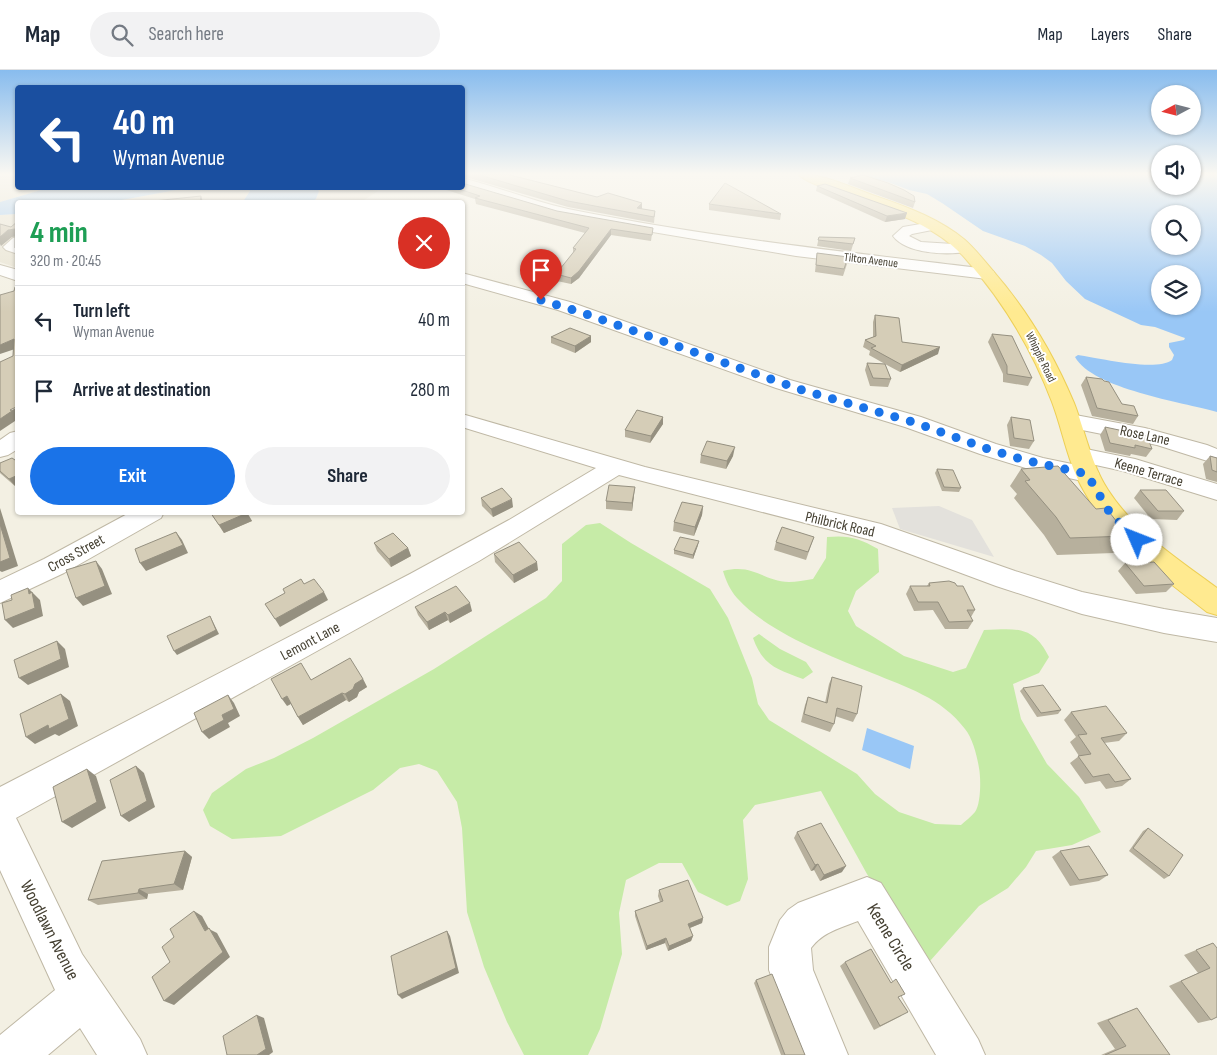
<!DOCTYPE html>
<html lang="en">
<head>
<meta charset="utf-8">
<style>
	:root { --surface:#fff; --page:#f2f2f3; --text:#1f2937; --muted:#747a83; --line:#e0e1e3; --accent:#1a73e8 }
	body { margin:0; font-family:"Sofia Sans Condensed",sans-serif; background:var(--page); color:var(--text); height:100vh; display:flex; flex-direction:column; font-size:19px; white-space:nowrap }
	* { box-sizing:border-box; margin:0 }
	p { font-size:16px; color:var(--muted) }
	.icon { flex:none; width:28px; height:28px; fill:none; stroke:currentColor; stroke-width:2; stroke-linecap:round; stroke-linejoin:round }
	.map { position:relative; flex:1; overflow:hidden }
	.side { position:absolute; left:15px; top:130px; width:450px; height:315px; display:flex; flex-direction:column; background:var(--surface); border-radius:5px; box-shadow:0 1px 4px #0004 }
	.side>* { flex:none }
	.banner { position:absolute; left:15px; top:15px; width:450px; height:105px; border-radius:5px; box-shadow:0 1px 4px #0004; background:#1a4fa0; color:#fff; overflow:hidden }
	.needle { width:32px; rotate:263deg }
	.fabs { position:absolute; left:1151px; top:15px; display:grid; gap:10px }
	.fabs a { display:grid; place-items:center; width:50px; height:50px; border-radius:50%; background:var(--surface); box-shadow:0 1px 4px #0004; font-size:25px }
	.pin { position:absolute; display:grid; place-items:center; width:42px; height:42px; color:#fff; margin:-51px -21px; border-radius:50% 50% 50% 0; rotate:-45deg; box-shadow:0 0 5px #0007 }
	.pin .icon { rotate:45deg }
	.me { position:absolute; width:55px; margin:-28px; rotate:314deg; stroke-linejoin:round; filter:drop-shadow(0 0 4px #0008) }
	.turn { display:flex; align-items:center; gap:18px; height:105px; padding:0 15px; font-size:22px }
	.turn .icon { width:65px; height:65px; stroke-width:2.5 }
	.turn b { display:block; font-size:35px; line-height:42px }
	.round { display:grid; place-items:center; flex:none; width:52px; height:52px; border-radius:26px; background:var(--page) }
	.overview { display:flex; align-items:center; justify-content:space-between; height:85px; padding:0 15px }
	h1 { font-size:30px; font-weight:700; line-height:38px; color:#1e9e55 }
	.action { display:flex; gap:10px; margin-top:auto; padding:10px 15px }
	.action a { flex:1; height:58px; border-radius:30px; background:var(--accent); color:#fff; font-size:20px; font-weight:700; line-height:58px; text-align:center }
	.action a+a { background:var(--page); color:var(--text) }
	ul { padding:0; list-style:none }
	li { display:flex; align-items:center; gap:15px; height:70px; padding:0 15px; border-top:1px solid var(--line) }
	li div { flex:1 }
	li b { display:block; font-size:19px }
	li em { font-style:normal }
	header { display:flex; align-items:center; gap:30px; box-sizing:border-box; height:70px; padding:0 25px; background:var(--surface); border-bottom:1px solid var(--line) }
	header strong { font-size:24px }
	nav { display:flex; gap:28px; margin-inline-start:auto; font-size:18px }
	.search { width:350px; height:45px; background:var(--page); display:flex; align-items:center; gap:12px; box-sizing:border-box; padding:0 18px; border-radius:28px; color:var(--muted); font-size:19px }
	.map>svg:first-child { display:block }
</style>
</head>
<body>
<header>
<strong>Map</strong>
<div class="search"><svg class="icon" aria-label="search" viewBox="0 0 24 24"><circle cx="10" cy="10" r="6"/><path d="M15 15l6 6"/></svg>Search here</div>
<nav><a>Map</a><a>Layers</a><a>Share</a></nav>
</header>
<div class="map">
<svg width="1217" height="985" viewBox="0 0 1217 985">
	<rect width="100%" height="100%" fill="#f3f0e3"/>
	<g fill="#e7e2d0">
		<polygon points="0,104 17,104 18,118 48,118 0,132"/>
		<polygon points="187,118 248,118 250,120 244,130 248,132 111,132"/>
		<polygon points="316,118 357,118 378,121 361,132 311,132 316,129 319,121"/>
		<polygon points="17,144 17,198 0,192 0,145"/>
	</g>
	<g fill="#c6eba7">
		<path d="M600,453L631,473L710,519L728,548L752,608L758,634L769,650L857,704L875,724L899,742L935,754L961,755C965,751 971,747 975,742C981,734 981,708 979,698C977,686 973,669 965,659C942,628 906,617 872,603C831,586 767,562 737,528C730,520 726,511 723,501C754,493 762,511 789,512C796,512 805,510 813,509L826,488L827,467C849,465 859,468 878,479L879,502L856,521L848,541L856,556L904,586L953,602L966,598L984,560C1017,559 1033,555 1049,587L1039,603L1013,614L1021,649L1047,694L1079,727L1101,762L1072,775L1036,781L1026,797L1008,818L979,836L930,891L920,890L867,804L821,721L755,735L743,750L748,809L740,831L727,836L698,822L682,793H659L626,810L619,843L622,884L600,959L588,985H524L507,952L484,897L467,842L462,758L457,732L437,701L419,694L400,698L373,720L281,766L232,769L210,756L203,740L212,723L246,699L274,688L313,668L434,599L546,528L562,511V474L586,455Z"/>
		<path d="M759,564L780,579L806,592L813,602L803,609C777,599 763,596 753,568Z"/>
	</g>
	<polygon fill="#e3e1dc" points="939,436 972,450 994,487 900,459 892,438"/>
	<g fill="#99c7f6" fill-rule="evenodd">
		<path d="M851,104H1160V116H1192L1193,104H1217V342C1182,332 1093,319 1075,287L1078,285C1099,288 1156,302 1172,290L1174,285L1169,277V273L1184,270L1185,268L1182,267L1155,257L1141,255L1085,229L1066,211L1052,193L1041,185L1025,176L983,161L942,133L927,124L909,120L888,112ZM1160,144H1192V176H1160ZM1160,204H1192V236H1160Z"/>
		<polygon points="48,118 187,118 111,132 18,132 17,144 0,145 0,132"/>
		<polygon points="248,118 316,118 319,121 316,129 311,132 248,132 244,130 250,121"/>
		<polygon points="867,658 914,676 910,699 862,680"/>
	</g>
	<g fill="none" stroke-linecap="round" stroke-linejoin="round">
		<defs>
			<g id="minor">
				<path d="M462,108C498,117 532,131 568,139C706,167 847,182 987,199L993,201L995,204L993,207L987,209L796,186L599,153L558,145L462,116Z"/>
				<path d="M932,152L937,153L939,156L937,159L912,164L909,166L921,172L969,175L972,178L969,181C949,186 906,184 893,166L903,157Z"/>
				<polygon points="18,167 18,184 6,180 3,177 13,168"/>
				<polygon points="0,195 18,200 18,211 0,205"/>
				<polygon points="462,203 570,232 790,310 921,347 996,374 1043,388 1096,399 1099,404 1096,409 1087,412 1032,400 980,384 905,357 776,318 558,240 462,213"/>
				<polygon points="462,344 645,397 881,454 1015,501 1082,522 1164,539 1217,548 1217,572 1164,563 1082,544 996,516 875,471 619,405 479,491 16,748 82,884 140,969 147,985 97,985 80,958 48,985 0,985 0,965 55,920 0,800 0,717 410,504 509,450 596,398 462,357"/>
				<polygon points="1070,344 1145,358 1207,375 1217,379 1217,394 1157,375 1062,356 1059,351 1062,346"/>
				<polygon points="18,361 18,379 8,385 0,387 0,370 10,363"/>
				<polygon points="1081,378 1135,389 1217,414 1217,430 1123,401 1073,390 1069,385 1073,380"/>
				<polygon points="131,442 164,442 161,448 64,503 0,533 0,510 44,489"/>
				<path d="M867,807L881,813L978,969L985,985H936L858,851C840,858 823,862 811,878L813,900L848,985H802L769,900V877L780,850L788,840L798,833Z"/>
			</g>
			<path id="major" d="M798,104C826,104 854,119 881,128C910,138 941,150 965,170C975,179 984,190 993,201C1027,240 1054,285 1074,333C1085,361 1091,394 1108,420C1135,462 1178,489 1217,518V545L1207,542C1161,506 1113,473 1084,421C1068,394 1063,361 1052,332C1032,279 1003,231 965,188C934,153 885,139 843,124C830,119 808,114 798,104Z"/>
		</defs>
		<use href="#minor" stroke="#bfb8a5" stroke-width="2"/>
		<use href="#major" stroke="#edcf56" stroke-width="2"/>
		<use href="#minor" fill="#fff" fill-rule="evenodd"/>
		<use href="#major" fill="#ffea90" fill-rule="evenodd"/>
	</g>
	<g fill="#b7b09d">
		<polygon points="462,104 506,104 642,139 655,141 654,153 568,137 462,106"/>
		<polygon points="850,108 915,132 913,138 848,114"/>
		<polygon points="817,116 905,149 885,152 816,121"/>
		<polygon points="440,118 462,118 652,164 651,171 611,165 579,208 571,214 557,211 556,204 573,183 573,178 585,163 476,134 475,129"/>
		<polygon points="709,134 781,144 780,150 709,140"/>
		<polygon points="819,167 855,168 851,181 817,176"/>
		<polygon points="817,183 847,194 843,206 815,202"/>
		<polygon points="875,245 902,272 938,284 900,302 885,294 891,309 888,317 870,316 865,300 867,293 885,294 869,285 870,281 863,277 865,270 873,267 873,252"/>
		<polygon points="992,264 1032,308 1028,316 1003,312 1003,304 988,272"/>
		<polygon points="591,266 591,272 575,283 551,273 551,267"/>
		<polygon points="1086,307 1104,311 1122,334 1138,346 1133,354 1092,346 1081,315"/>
		<polygon points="663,347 663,354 650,373 625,367 625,360"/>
		<polygon points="1011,347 1034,371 1029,379 1010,376 1007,355"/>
		<polygon points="1105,357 1152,379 1146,387 1131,384 1130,386 1105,381 1100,365"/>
		<polygon points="701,385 733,386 726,399 700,393"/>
		<polygon points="1210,386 1217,388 1217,412 1206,409 1203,394"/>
		<polygon points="0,393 16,417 0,403"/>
		<polygon points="937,399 961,418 959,422 942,421 935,403"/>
		<polygon points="1021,399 1096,439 1128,466 1114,483 1057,485 1044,465 1014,428 1017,424 1010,416"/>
		<polygon points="1140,420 1184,441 1177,450 1151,449 1134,428"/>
		<polygon points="634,425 632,441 606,439 606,431"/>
		<polygon points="481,428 513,437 493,447 482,436"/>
		<polygon points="703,436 702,445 694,466 673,461 674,452"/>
		<polygon points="210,442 247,442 252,451 224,463"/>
		<polygon points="814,467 806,490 774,480 776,472"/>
		<polygon points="374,473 408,478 411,486 391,497 377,481"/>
		<polygon points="698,475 693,489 674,484 674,480"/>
		<polygon points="494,484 538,500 514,513 495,492"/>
		<polygon points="1125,493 1174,514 1166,522 1136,524 1118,501"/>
		<polygon points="929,513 957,516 975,540 971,547 973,551 968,559 945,559 933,540 914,541 906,524 910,516 927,516"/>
		<polygon points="415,537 472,541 450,553 448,550 429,560 418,545"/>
		<polygon points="832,607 857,644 853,652 835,646 834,654 830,662 801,652 805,635 808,627 825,633 829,614"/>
		<polygon points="363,609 367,617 359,622 357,627 349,632 346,630 303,655 298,647 291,634 287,636 311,610"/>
		<polygon points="1023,618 1061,640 1058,644 1037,647 1020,621"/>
		<polygon points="1071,642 1127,663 1119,671 1104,673 1131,709 1122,716 1106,719 1100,711 1085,714 1070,693 1079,686 1070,672 1076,667 1064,650"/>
		<polygon points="1148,758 1169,806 1164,809 1129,781 1143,761"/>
		<polygon points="797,762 842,802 820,811 814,800 811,801 794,768"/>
		<polygon points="185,781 192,787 183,820 148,824 147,829 98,835 88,830"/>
		<polygon points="1060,781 1108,805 1099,811 1070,816 1052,787"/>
		<polygon points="659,820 703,848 702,853 690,858 693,866 691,871 668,881 665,873 646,880 635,846 635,841 660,832 658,826"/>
		<polygon points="1213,873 1211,950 1198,953 1169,916 1198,903 1184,885"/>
		<polygon points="845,892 899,928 901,946 874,960 840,896"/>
		<polygon points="756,910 805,985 781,985 754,913"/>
		<polygon points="1137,938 1170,985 1101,985 1115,979 1097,953"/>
	</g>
	<g fill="#959080">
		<polygon points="201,126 203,132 200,132"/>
		<polygon points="642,133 642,139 637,144 637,138"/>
		<polygon points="907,143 905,149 885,152 887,146"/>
		<polygon points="15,159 18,166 12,167 1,176 0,174 0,167 8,160"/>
		<polygon points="611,159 611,165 579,208 571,214 571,208"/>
		<polygon points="591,266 591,272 575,283 575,276"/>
		<polygon points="14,269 18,278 0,284 0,275"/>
		<polygon points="940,277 938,284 900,302 902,295"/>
		<polygon points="18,336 18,349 0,361 0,349"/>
		<polygon points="663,347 663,354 650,373 651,366"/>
		<polygon points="735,377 733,386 726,399 727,391"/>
		<polygon points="18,405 18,417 16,417 9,409"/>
		<polygon points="635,417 632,441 632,433"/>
		<polygon points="512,429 513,437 493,447 491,439"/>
		<polygon points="703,436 702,445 694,466 695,457"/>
		<polygon points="0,438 18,496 2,502 0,501"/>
		<polygon points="247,443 252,451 224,463 219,455"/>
		<polygon points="176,462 182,470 188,483 146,501 140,493"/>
		<polygon points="699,471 698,475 693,489 693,485"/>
		<polygon points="408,478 411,486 391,497 389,489"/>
		<polygon points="96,491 102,499 112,524 83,536 76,528"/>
		<polygon points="537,492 538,500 514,513 513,505"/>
		<polygon points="28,518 40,530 43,546 13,558 5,550 29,524"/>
		<polygon points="324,522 328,530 280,557 275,549"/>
		<polygon points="470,533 472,541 450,553 448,545"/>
		<polygon points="445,542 448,550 429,560 427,552"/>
		<polygon points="210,546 219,564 177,585 174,581"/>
		<polygon points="57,571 65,579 69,597 28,615 19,608"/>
		<polygon points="363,609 367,617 359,622 357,627 349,632 345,624 355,614"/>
		<polygon points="342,623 346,630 303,655 298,647"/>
		<polygon points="61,624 70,631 78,656 59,666 55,664 35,674 26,667 48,655"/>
		<polygon points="228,625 234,633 240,646 228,653 230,657 209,669 202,662 222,645"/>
		<polygon points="287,626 292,633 287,636 282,629"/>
		<polygon points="136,696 144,703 155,737 129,752 121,746"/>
		<polygon points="87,699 96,706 106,738 72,758 62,752"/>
		<polygon points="185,781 192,787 183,820 174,814"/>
		<polygon points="818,794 814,800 811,801 815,795"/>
		<polygon points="846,796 842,802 820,811 824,805"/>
		<polygon points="139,819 148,824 147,829 138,823"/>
		<polygon points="194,841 202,846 209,859 217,863 230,887 174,935 164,931 205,861"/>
		<polygon points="703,848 702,853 687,859 688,854"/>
		<polygon points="447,861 450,866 459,903 402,929 398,925"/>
		<polygon points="693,866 691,871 668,881 669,876"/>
		<polygon points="666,868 665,873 646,880 647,876"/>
		<polygon points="257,945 264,948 273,982 269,985 257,985"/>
	</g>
	<g fill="#d5cdb7" stroke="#959080">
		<polygon points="476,104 506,104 597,127 608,123 642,133 637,138 655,141 654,147 568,131"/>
		<polygon points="863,105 888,113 904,120 914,126 915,132 850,108"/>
		<polygon points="462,113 557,141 653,158 652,165 611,159 579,201 571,208 556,204 576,179 573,178 589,158 475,128 480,126 456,118 462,118"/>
		<polygon points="725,113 781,144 709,134"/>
		<polygon points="825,114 907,143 887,146 817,116"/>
		<polygon points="201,126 200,132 144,132"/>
		<polygon points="18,151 18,179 15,178 15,159 8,160 0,167 0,154 11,157"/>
		<polygon points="819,167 855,168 853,174 818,170"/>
		<polygon points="817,183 848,187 844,199 816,195"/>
		<polygon points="15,217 18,217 18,336 10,340 12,341 0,349 0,292 13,286 14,269 0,275 0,225 14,221"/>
		<polygon points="875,245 899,248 902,272 940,277 902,295 871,278 876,276 865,270 876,266"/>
		<polygon points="570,258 591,266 575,276 551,267"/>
		<polygon points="992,264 1012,266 1032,308 1007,304 1007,296"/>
		<polygon points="867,293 885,294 891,309 873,308"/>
		<polygon points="1086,307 1102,309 1104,311 1109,312 1122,334 1134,336 1138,346 1097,338"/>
		<polygon points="637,340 663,347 651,366 625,360"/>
		<polygon points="1011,347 1030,350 1034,371 1014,368"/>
		<polygon points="1105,357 1147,366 1152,379 1135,375 1135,378 1110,373"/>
		<polygon points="707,371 735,377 727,391 701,385"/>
		<polygon points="1210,386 1217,388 1217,402 1212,400"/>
		<polygon points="12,388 18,392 18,405 9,409 0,401 0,393"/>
		<polygon points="1058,396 1096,439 1106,438 1128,466 1070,468 1056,447 1025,411 1030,410 1021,399"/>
		<polygon points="937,399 953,400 961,418 944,417"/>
		<polygon points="609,415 635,417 632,433 606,431"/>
		<polygon points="502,418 512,429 491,439 481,428"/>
		<polygon points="1140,420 1166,420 1184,441 1158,441"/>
		<polygon points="682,432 703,436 695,457 674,452"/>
		<polygon points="210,442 247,442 247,443 219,455"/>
		<polygon points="0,454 10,488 0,492"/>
		<polygon points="782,457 814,467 808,482 776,472"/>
		<polygon points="176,462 183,475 140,493 135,479"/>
		<polygon points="393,463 408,478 389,489 374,473"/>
		<polygon points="680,467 699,471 693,485 674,480"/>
		<polygon points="519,472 537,492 513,505 494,484"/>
		<polygon points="96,491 105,516 76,528 66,500"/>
		<polygon points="1154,492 1174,514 1144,516 1125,493"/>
		<polygon points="301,509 304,514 314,509 324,522 275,549 265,534 285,523 283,519"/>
		<polygon points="949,511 955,513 957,516 963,516 975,540 967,540 973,551 949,552 938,532 918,532 910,516 930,516 929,513"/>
		<polygon points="456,516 470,533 448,545 445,542 427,552 415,537"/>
		<polygon points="28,518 29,524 32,522 35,538 5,550 2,533 12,530 11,525"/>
		<polygon points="210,546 216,560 174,581 167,566"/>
		<polygon points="57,571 61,589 19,608 14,590"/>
		<polygon points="350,588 363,609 355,614 353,619 345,624 342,623 298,647 287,626 282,629 271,609 301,593 311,610"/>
		<polygon points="832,607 862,616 857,644 837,638 834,654 804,644 808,627 827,633"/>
		<polygon points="1043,615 1061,640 1041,643 1023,618"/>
		<polygon points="61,624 69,649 49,659 48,655 26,667 20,644"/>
		<polygon points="228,625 234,639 222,645 224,650 202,662 194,643"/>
		<polygon points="1106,636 1127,663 1101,668 1131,709 1115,712 1109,704 1093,707 1078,686 1091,684 1078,665 1087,664 1071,642"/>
		<polygon points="136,696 147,731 121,746 110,710"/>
		<polygon points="87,699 97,732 62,752 53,717"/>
		<polygon points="821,753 846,796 824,805 818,794 815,795 797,762"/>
		<polygon points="1148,758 1183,785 1169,806 1133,778"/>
		<polygon points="1089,776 1108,805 1079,810 1060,781"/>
		<polygon points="185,781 174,814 139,819 138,823 88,830 102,791"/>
		<polygon points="688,810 703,848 688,854 693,866 669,876 666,868 647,876 635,841 663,831 659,820"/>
		<polygon points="194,841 205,861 209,858 223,882 164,931 152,907 170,892 162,877 174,867 170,859"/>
		<polygon points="447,861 456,898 398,925 391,886"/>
		<polygon points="1213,873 1217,878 1217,947 1211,950 1181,911 1210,898 1196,880"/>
		<polygon points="871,879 891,913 896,909 905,924 898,927 908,942 880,956 845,892"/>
		<polygon points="772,904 805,985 785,985 756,910"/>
		<polygon points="1137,938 1170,985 1105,985 1126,976 1108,950"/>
		<polygon points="257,945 266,979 257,985 227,985 223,966"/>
	</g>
	<linearGradient id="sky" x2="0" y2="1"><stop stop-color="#88bcee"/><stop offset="0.43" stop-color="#faf8f2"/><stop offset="1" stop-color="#faf8f2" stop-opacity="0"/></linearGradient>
	<rect width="1217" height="242" fill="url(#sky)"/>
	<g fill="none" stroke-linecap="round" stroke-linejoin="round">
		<polyline stroke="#1a73e8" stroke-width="9" stroke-dasharray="0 16.2" points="541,230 583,243 802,320 913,352 988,379 1024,390 1087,404 1110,443 1137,470"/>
	</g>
	<g text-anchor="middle" stroke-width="4" stroke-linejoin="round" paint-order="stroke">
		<g font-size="12" fill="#454032" stroke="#fff">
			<text transform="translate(871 190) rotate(7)" y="4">Tilton Avenue</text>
			<text transform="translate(1041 287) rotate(64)" y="4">Whipple Road</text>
		</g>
		<g font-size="15" fill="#454032" stroke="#fff">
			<text transform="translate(1145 365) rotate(12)" y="5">Rose Lane</text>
			<text transform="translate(1149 402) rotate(16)" y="5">Keene Terrace</text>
			<text transform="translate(840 454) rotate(13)" y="5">Philbrick Road</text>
			<text transform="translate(76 483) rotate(-29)" y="5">Cross Street</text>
			<text transform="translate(310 571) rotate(-28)" y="5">Lemont Lane</text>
		</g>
		<g font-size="18" fill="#454032" stroke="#fff">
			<text transform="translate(50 860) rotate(63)" y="6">Woodlawn Avenue</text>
			<text transform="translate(891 867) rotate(59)" y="6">Keene Circle</text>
		</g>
	</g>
</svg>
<div class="fabs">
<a><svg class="needle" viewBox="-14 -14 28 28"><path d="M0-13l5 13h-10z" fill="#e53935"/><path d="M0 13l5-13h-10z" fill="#747a83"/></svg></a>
<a><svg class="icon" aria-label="sound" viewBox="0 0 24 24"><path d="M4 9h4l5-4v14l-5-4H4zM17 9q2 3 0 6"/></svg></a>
<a><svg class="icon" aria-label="search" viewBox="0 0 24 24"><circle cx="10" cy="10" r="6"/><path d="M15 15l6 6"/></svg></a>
<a><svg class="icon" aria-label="layers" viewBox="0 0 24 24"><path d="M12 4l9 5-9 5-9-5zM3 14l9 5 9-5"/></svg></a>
</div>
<div class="pin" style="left:541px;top:230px;background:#d93025"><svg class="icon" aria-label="arrive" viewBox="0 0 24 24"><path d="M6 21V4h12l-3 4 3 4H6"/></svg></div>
<svg class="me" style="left:1137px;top:470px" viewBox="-20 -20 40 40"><circle r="19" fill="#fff"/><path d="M0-13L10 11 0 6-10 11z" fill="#1a73e8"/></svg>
<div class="banner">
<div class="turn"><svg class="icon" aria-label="left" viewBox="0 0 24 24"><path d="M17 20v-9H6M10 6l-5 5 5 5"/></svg><div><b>40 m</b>Wyman Avenue</div></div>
</div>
<section class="side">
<div class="overview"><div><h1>4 min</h1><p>320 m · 20:45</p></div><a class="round" style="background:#d93025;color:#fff"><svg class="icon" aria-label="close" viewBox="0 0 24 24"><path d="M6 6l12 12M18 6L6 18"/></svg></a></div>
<ul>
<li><svg class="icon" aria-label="left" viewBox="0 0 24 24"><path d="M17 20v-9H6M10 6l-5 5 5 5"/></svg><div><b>Turn left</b><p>Wyman Avenue</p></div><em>40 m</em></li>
<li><svg class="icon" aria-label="arrive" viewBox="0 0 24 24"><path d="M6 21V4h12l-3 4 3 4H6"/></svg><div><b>Arrive at destination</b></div><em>280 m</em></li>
</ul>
<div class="action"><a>Exit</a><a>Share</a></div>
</section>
</div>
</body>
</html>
